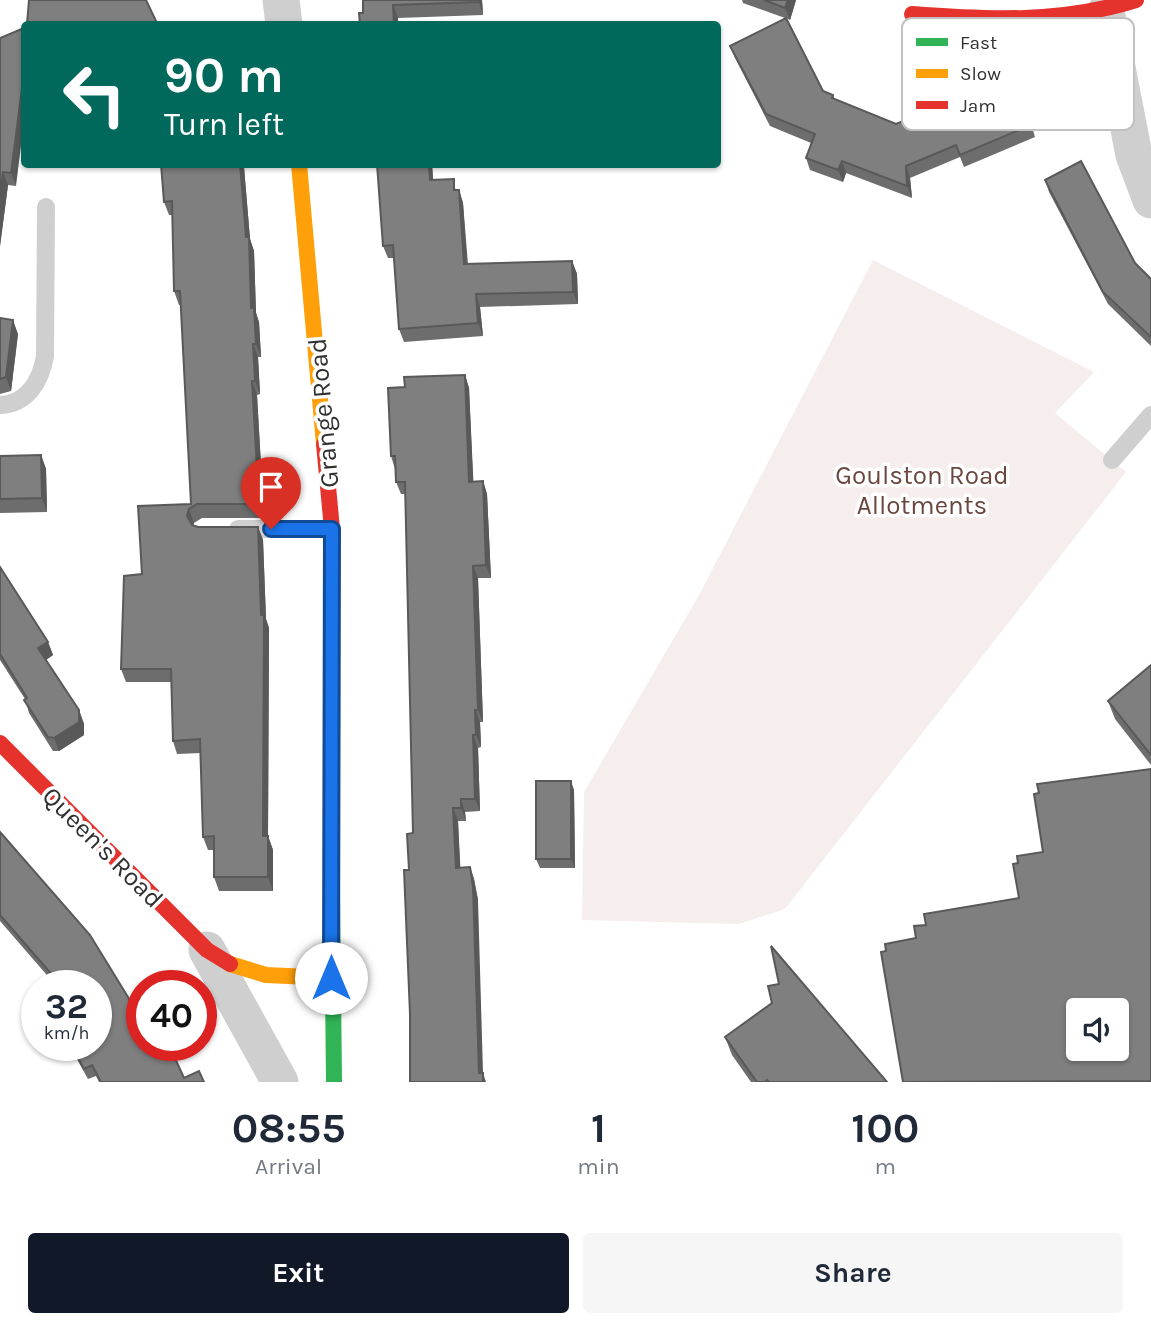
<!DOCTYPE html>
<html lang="en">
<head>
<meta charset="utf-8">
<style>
	:root { --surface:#fff; --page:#f6f6f7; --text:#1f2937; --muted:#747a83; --accent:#111827 }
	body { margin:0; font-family:Karla,sans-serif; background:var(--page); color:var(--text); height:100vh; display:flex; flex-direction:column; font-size:26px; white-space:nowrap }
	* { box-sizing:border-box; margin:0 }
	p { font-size:23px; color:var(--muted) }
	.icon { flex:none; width:38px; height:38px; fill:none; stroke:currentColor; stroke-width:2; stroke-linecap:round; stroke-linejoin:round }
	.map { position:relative; height:1082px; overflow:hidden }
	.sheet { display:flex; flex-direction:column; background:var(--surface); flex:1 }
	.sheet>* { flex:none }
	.hud { position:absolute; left:21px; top:21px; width:700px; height:147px; border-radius:7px; box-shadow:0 2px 5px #0004; background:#00695c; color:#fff; overflow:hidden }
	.tools { position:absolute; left:1066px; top:998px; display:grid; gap:14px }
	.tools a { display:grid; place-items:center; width:63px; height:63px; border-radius:7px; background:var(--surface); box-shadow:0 2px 5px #0004; font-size:35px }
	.speed { position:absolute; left:21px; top:970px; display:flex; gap:14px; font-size:35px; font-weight:700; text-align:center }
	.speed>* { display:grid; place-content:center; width:91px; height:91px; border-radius:50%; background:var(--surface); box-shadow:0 2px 5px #0004; line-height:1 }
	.speed small { font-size:18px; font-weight:400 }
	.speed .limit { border:10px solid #d22; background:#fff; color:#111 }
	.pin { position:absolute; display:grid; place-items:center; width:60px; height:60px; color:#fff; margin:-72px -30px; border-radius:50% 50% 50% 0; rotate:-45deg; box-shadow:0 0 7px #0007 }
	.pin .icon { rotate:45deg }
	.me { position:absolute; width:77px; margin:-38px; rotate:0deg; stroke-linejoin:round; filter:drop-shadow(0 0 5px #0008) }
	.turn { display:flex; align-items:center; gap:24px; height:147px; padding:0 28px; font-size:32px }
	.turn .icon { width:91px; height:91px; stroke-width:2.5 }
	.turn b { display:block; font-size:49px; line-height:60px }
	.eta { display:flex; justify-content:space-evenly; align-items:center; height:119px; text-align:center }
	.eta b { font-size:42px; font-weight:700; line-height:49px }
	.button { display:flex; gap:14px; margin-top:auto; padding:14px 28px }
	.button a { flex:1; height:80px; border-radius:7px; background:var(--accent); color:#fff; font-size:28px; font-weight:700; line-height:80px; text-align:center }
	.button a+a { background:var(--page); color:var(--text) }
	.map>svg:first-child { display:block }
</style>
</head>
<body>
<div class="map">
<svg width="1151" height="1082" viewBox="0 0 1151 1082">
	<rect width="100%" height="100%" fill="#fff"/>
	<polygon fill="#f5eeed" points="873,260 1094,372 1055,413 1126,472 785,909 739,924 582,920 584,792 699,595"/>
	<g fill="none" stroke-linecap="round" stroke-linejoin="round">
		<g stroke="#cfcfcf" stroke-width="18">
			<path d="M0,405C28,404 41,380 45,356L46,207"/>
			<polyline points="1112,460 1151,415"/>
			<polyline points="238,529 332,529"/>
		</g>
		<g stroke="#cfcfcf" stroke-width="37">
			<polyline points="281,0 284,24"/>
			<polyline points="1106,11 1134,155 1151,200"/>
			<polyline points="207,950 280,1082"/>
		</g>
		<polyline stroke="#30b455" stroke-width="16" points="331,797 334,1082"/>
		<g stroke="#ff9f0a" stroke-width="16">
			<polyline points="299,164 324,444"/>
			<polyline points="230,964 266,975 331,978"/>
		</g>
		<g stroke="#e5322d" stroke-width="16">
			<path d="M912,14C989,20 1062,23 1136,0"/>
			<polyline points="324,444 332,529 331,797"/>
			<polyline points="0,743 207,950 230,964"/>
		</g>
	</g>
	<g fill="#6d6d6d">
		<polygon points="363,0 482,0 483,15 398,18 363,13"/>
		<polygon points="742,0 796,0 790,20 786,18 823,91 833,95 835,100 896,124 1060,102 1065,113 1032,127 1035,137 964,167 960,157 910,178 912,198 846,173 843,182 810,170 806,158 811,143 770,126 735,58 730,46 785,18 743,3"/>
		<polygon points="0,38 16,186 8,185 0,246"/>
		<polygon points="123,164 151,164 123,166"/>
		<polygon points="432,164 433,180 459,190 463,203 468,264 572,261 577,274 578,304 480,307 483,336 404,342 399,329 394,258 388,258 383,246"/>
		<polygon points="244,167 250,239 254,251 256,313 259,322 261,357 258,357 260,394 257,395 264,518 202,518 194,523 193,525 198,527 258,527 263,540 266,619 269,628 268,836 273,850 273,891 219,891 214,877 214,850 208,850 203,837 201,753 177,754 173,741 172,682 126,682 121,669 142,574 191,504 181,305 179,305 174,291 173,215 169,215 164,202"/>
		<polygon points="1045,180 1151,279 1151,346 1108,304 1049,192"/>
		<polygon points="0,318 18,334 11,391 0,394"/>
		<polygon points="465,375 469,388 473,481 483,481 487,494 491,578 478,578 483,722 480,722 481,747 478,748 480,811 465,812 466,821 458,821 460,868 470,867 474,879 478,900 410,1082 409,870 413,833 405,494 401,494 396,482 395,469 391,456 405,387"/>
		<polygon points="41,455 46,469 47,512 0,513 0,456"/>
		<polygon points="0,567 48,642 53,655 46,660 79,710 84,724 84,735 59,751 53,751 29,713 25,699 0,660"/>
		<polygon points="1151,665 1151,765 1115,719 1108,701"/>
		<polygon points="574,790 575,868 540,868 536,859"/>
		<polygon points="0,832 139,1015 184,1078 204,1082 99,1082 96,1076 88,1079 69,1045 96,1045 52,981 0,921"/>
		<polygon points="725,1037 887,1082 751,1082 732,1055"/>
	</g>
	<g fill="#595959">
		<polygon points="478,0 482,0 483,15 479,2"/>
		<polygon points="788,0 796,0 790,20 785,8"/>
		<polygon points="393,5 398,18 398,24 394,24"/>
		<polygon points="24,73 24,121 16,186 11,173"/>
		<polygon points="842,161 846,173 843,182 838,170"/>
		<polygon points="240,164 243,164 244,167 250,239 254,251 256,313 259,322 261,357 256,344 251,308"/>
		<polygon points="429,164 432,164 434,193 430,180"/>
		<polygon points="906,166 910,178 912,198 907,186"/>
		<polygon points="3,172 8,185 0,246 0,197"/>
		<polygon points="459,190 463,203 468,277 464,264"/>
		<polygon points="572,261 577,274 578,304 573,292"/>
		<polygon points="476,294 480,307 483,336 478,323"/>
		<polygon points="13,320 18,334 11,391 6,377"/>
		<polygon points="253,344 258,357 260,394 255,381"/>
		<polygon points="465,375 469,388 474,494 469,482"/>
		<polygon points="252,381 257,395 264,518 259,504"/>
		<polygon points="41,455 46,469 47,512 42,498"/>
		<polygon points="483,481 487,494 491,578 486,565"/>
		<polygon points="189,509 194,523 192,530 187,516"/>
		<polygon points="258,527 263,540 266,619 269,628 268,836 273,850 273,891 268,877 263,836 261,615"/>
		<polygon points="473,566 478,578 483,722 478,710"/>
		<polygon points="48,642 53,655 43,662 38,648"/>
		<polygon points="79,710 84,724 84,735 59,751 54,738"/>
		<polygon points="475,710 480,722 481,747 476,735"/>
		<polygon points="473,735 478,748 480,811 475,799"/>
		<polygon points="571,781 574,790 575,868 571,859"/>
		<polygon points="461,799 465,812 466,821 461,808"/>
		<polygon points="453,808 458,821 461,880 456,868"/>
		<polygon points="470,867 474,879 478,900 483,1073 486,1082 482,1082 479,1073"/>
	</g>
	<g fill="#7f7f7f" stroke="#595959" stroke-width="2" fill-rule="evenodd">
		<polygon points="29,0 146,0 156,21 153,24 27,24"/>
		<polygon points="363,0 478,0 479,2 393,5 394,24 360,24 359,13 363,13"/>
		<polygon points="764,0 788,0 785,8"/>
		<polygon points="786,18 823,91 833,95 832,98 896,124 1044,63 1060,102 1027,115 1031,125 960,155 956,145 906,166 907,186 842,161 838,170 806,158 815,134 766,114 730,46"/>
		<polygon points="24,28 24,73 11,173 3,172 0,197 0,38"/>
		<polygon points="1081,161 1135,263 1151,279 1151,337 1103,292 1045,180"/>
		<polygon points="161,164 240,164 246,237 249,237 251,308 254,308 256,344 253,344 255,381 252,381 259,504 197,504 189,509 187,516 192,525 198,527 258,527 261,615 264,615 263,836 268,836 268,877 214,877 214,836 203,837 200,739 173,741 171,669 121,669 124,576 142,574 138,506 191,504 180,291 174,291 172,201 164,202"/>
		<polygon points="377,164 429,164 430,180 454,179 454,190 459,190 464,264 572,261 573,292 476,294 478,323 399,329 393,245 383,246"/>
		<polygon points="0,318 13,320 6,377 0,379"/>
		<polygon points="465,375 469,482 483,481 486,565 473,566 478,710 475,710 476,735 473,735 475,799 461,799 461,808 453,808 456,868 470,867 473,887 479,1073 483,1073 483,1082 410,1082 410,1014 404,870 409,870 407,834 413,833 405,482 396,482 395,456 391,456 388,388 405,387 404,377"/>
		<polygon points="41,455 42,498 0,499 0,456"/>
		<polygon points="0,567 48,642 38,648 79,710 79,722 54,738 48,737 24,700 27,698 0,654"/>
		<polygon points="1151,665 1151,755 1108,701"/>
		<path d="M1151,769V1081L903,1082L881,952L886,951L885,944L916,938L914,926L926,925L924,914L1019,898L1013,864L1018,863L1017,856L1043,852L1034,794L1039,793L1037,784ZM1078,1010H1116V1048H1078Z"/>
		<rect x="536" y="781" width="35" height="78"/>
		<polygon points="0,832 90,935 139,1015 142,1014 142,1045 169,1045 184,1078 199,1071 204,1082 101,1082 92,1065 84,1069 71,1045 96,1045 96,985 45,985 55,978 0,915"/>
		<polygon points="771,946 887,1082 769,1082 767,1080 765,1082 757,1082 725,1037 772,1003 768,986 779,984"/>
	</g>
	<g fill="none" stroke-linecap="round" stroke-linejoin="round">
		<defs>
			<polyline id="route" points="271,529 332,529 331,978"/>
		</defs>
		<use href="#route" stroke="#114b97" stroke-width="18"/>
		<use href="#route" stroke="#1a73e8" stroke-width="12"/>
	</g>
	<g text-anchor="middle" stroke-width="7" stroke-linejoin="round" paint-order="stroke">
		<g font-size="26" fill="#303030" stroke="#fff">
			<text transform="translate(323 413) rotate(-95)" y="9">Grange Road</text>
			<text transform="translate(103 847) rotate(45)" y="9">Queen's Road</text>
		</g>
		<g font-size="26" fill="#6b463e" stroke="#fff">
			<text x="922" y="484">Goulston Road<tspan x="922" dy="30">Allotments</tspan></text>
		</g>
	</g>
	<rect x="902" y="18" width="232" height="112" rx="10" fill="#fff" stroke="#c1c1c1" stroke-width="2"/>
	<rect x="916" y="38" width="32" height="8" fill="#30b455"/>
	<rect x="916" y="69" width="32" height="9" fill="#ff9f0a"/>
	<rect x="916" y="101" width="32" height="8" fill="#e5322d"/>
	<g font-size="19" fill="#303030">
		<text x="960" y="49">Fast</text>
		<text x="960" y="80">Slow</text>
		<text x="960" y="112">Jam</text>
	</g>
</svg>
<div class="tools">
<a><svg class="icon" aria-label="sound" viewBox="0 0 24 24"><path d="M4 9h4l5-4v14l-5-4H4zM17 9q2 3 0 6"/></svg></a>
</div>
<div class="speed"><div>32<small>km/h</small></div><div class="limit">40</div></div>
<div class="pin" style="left:271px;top:529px;background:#d93025"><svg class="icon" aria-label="arrive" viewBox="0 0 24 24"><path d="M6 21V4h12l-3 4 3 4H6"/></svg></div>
<svg class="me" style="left:331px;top:978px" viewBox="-20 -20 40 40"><circle r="19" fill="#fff"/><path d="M0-13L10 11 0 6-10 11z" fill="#1a73e8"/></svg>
<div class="hud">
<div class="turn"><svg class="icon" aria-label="left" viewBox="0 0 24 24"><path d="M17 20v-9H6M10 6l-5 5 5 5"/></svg><div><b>90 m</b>Turn left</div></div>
</div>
</div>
<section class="sheet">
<div class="eta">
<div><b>08:55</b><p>Arrival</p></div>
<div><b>1</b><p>min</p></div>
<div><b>100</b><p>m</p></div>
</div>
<div class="button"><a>Exit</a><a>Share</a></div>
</section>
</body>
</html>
